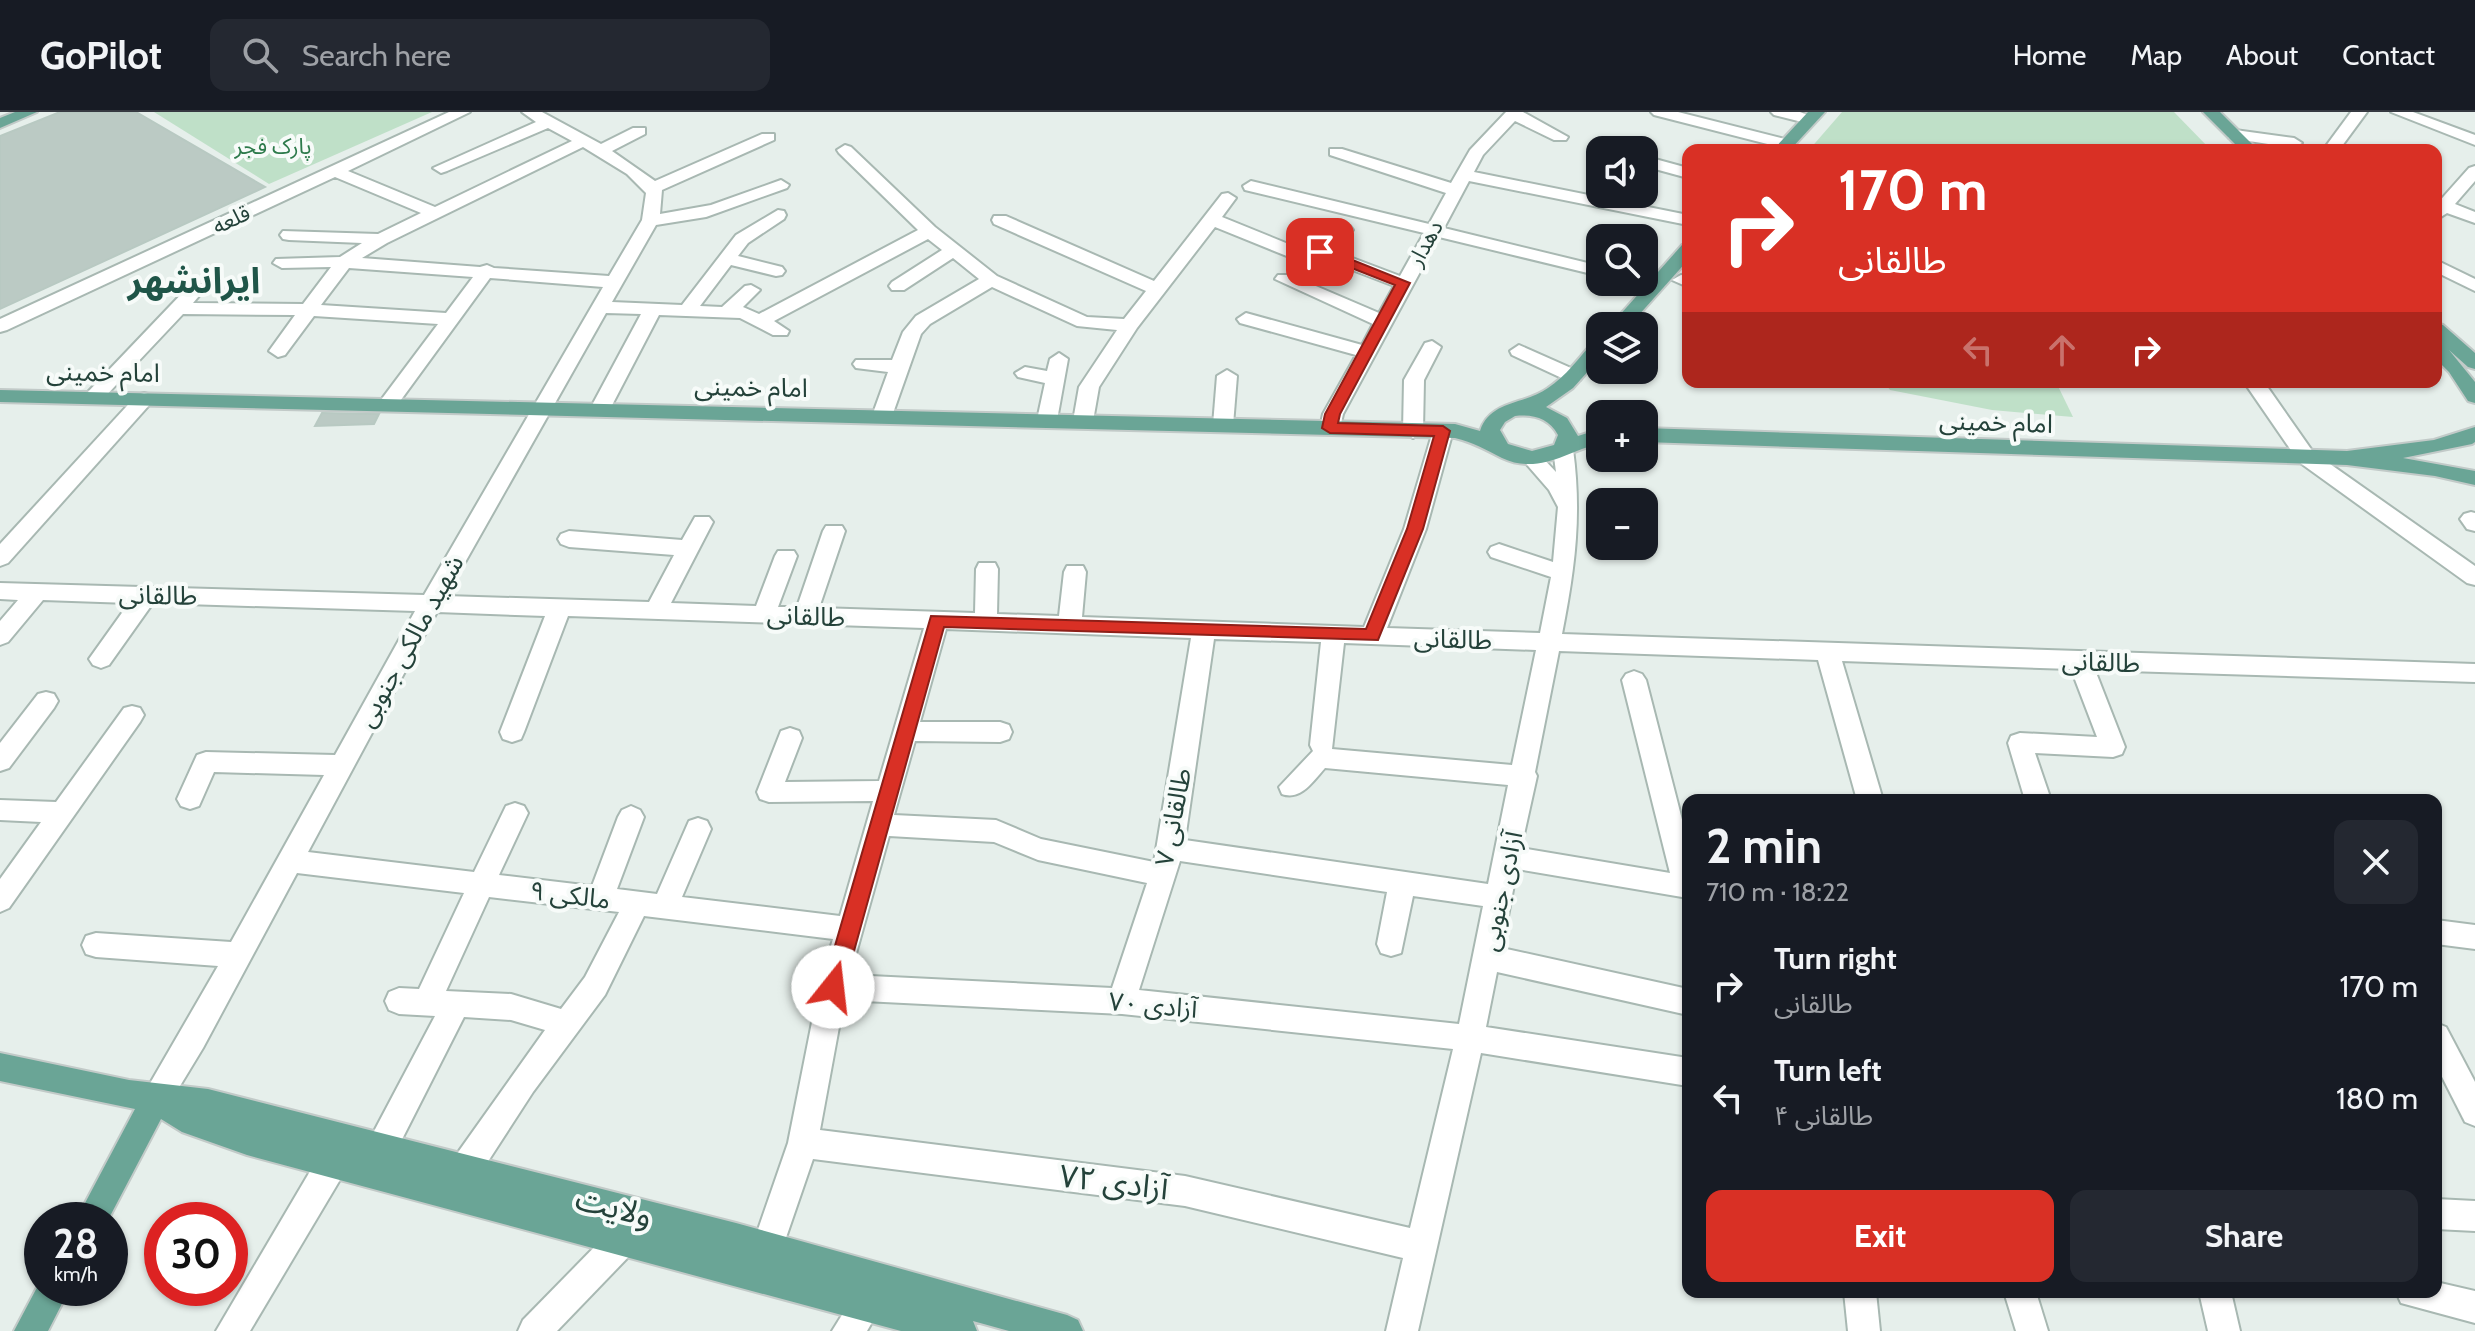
<!DOCTYPE html>
<html lang="en">
<head>
<meta charset="utf-8">
<style>
	:root { --surface:#171b24; --page:#242831; --text:#f1f3f6; --muted:#9ea1a6; --line:#363941; --accent:#d93025 }
	body { margin:0; font-family:Cabin,"Noto Sans Arabic",sans-serif; background:var(--page); color:var(--text); height:100vh; display:flex; flex-direction:column; font-size:30px; white-space:nowrap }
	* { box-sizing:border-box; margin:0 }
	p { font-size:26px; color:var(--muted) }
	.icon { flex:none; width:44px; height:44px; fill:none; stroke:currentColor; stroke-width:2; stroke-linecap:round; stroke-linejoin:round }
	.map { position:relative; flex:1; overflow:hidden }
	.sheet { position:absolute; left:1682px; top:682px; width:760px; height:504px; display:flex; flex-direction:column; background:var(--surface); border-radius:16px; box-shadow:0 2px 6px #0004 }
	.sheet>* { flex:none }
	.top-card { position:absolute; left:1682px; top:32px; width:760px; height:244px; border-radius:16px; box-shadow:0 2px 6px #0004; background:#d93025; color:#fff; overflow:hidden }
	.buttons { position:absolute; left:1586px; top:24px; display:grid; gap:16px }
	.buttons a { display:grid; place-items:center; width:72px; height:72px; border-radius:16px; background:var(--surface); box-shadow:0 2px 6px #0004; font-size:40px }
	.speed { position:absolute; left:24px; top:1090px; display:flex; gap:16px; font-size:40px; font-weight:700; text-align:center }
	.speed>* { display:grid; place-content:center; width:104px; height:104px; border-radius:50%; background:var(--surface); box-shadow:0 2px 6px #0004; line-height:1 }
	.speed small { font-size:20px; font-weight:400 }
	.speed .limit { border:12px solid #d22; background:#fff; color:#111 }
	.pin { position:absolute; display:grid; place-items:center; width:68px; height:68px; color:#fff; margin:-34px; border-radius:16px; box-shadow:0 4px 12px #0006 }
	.me { position:absolute; width:88px; margin:-44px; rotate:16deg; stroke-linejoin:round; filter:drop-shadow(0 0 6px #0008) }
	.turn { display:flex; align-items:center; gap:28px; height:168px; padding:0 24px; font-size:36px }
	.turn .icon { width:104px; height:104px; stroke-width:2.5 }
	.turn b { display:block; font-size:56px; line-height:68px }
	.lanes { display:flex; align-items:center; height:76px; padding:0 24px; background:#0003; justify-content:center; gap:40px; direction:ltr }
	.lanes .off { opacity:.35 }
	.round { display:grid; place-items:center; flex:none; width:84px; height:84px; border-radius:16px; background:var(--page) }
	.summary { display:flex; align-items:center; justify-content:space-between; height:136px; padding:0 24px }
	h1 { font-size:48px; font-weight:700; line-height:60px }
	.cta { display:flex; gap:16px; margin-top:auto; padding:16px 24px }
	.cta a { flex:1; height:92px; border-radius:16px; background:var(--accent); color:#fff; font-size:32px; font-weight:700; line-height:92px; text-align:center }
	.cta a+a { background:var(--page); color:var(--text) }
	ul { padding:0; list-style:none }
	li { display:flex; align-items:center; gap:24px; height:112px; padding:0 24px }
	li div { flex:1 }
	li b { display:block; font-size:30px }
	li em { font-style:normal }
	header { display:flex; align-items:center; gap:48px; box-sizing:border-box; height:112px; padding:0 40px; background:var(--surface); border-bottom:2px solid var(--line) }
	header strong { font-size:38px }
	nav { display:flex; gap:44px; margin-inline-start:auto; font-size:28px }
	.search { width:560px; height:72px; background:var(--page); display:flex; align-items:center; gap:20px; box-sizing:border-box; padding:0 28px; border-radius:16px; color:var(--muted); font-size:30px }
	.map>svg:first-child { display:block }
</style>
</head>
<body>
<header>
<strong>GoPilot</strong>
<div class="search"><svg class="icon" aria-label="search" viewBox="0 0 24 24"><circle cx="10" cy="10" r="6"/><path d="M15 15l6 6"/></svg>Search here</div>
<nav><a>Home</a><a>Map</a><a>About</a><a>Contact</a></nav>
</header>
<div class="map">
<svg width="2475" height="1219" viewBox="0 0 2475 1219">
	<rect width="100%" height="100%" fill="#e6efeb"/>
	<g fill="#bfe0c8">
		<polygon points="154,0 432,0 269,72"/>
		<polygon points="1842,0 2174,0 2211,38 1809,38"/>
		<polygon points="1884,270 2056,270 2073,305 1992,298 1890,278"/>
	</g>
	<g fill="#bbcac4" stroke="#b8c9c2" stroke-width="2">
		<polygon points="60,0 136,0 265,75 0,197 0,24"/>
		<polygon points="322,301 379,302 374,312 315,314"/>
	</g>
	<g fill="none" stroke-linecap="round" stroke-linejoin="round">
		<defs>
			<g id="minor">
				<path d="M449,0H470L348,59L435,95L572,29L548,16L447,59L441,61L433,56L536,10L522,0H542L601,32L633,16H645V22L612,39L655,69L762,22H774V28L662,78L660,102L711,93L781,68L789,73L787,76L706,105L656,113L612,190L682,193L736,123L778,98L784,99L786,103L784,107L748,131L738,144L782,155L785,159L782,163L776,164L731,153L700,194L722,195L745,174L751,173L760,178L743,195L759,202L918,118L839,41L837,38L845,33L851,35L935,115L997,164L1087,205L1124,207L1146,179L994,112L992,108L994,104H1006L1154,169L1222,82L1228,81L1236,86L1222,105L1308,140L1338,114H1350L1353,118L1331,138L1400,164L1424,121L1245,78L1243,74L1251,69L1429,112L1446,81L1330,43V37H1342L1451,71L1470,38L1506,0H1523L1568,25L1566,28H1554L1515,9L1483,43L1474,60L1688,103V113L1469,69L1444,116L1600,154V164L1439,125L1343,302L1340,316L1330,322L1320,316L1323,302L1356,243L1240,211L1237,207L1246,201L1362,233L1373,212L1275,167L1278,163H1290L1379,201L1394,174L1321,146L1316,151H1304L1215,115L1137,216L1099,275L1093,309L1083,315L1073,309L1079,275L1117,218L1077,214L992,175L930,212L921,222L892,304L889,309H875L872,304L888,260L856,256L853,252L856,248H892L903,220L916,204L979,167L953,146L904,178H892L889,174L892,170L942,138L928,127L774,209L789,219L787,223H773L740,206L659,203L610,297L600,303L590,297L641,202L606,201L446,484L649,490L674,443L569,435L561,432L558,427L561,422L569,419L682,428L695,405H709L713,410L671,491L756,494L775,444L778,439H794L797,444L778,495H797L823,419L826,414H842L845,419L819,496L975,501L976,457L979,451H995L998,457L997,502L1059,504L1064,460L1067,454H1083L1086,460L1082,505L1364,515L1404,417L1433,319L1443,312L1453,319L1426,417L1387,516L1540,521L1551,465L1491,445L1488,440L1491,435L1499,432L1553,450L1558,395L1549,378L1522,347L1532,340L1539,342L1556,360L1553,337L1563,330L1573,337C1582,403 1575,456 1562,522L2475,552V570L2095,558L2125,635L2122,642L2113,645L2035,641L2051,688H2025L2008,631L2011,624L2020,621L2097,625L2071,557L1842,549L1883,688H1857L1818,548L1559,539L1535,660L1537,664L1521,736L1670,761L1622,568L1626,562L1634,559L1642,562L1646,568L1688,731V786L1517,757L1502,836L1688,877V903L1497,860L1486,915L1688,946V974L1481,941L1418,1219H1386L1403,1146L1185,1094L813,1047L779,1146L768,1151L757,1146L752,1135L788,1031L819,875L833,827L644,804L605,883L533,980L476,1068L465,1072L454,1068L450,1057L454,1046L545,918L511,908L464,905L393,1045L382,1050L371,1045L367,1035L371,1025L435,904L399,902L389,898L385,889L389,880L399,876L419,877L464,781L297,761L203,936L166,997L156,1001L146,997L141,987L218,854L96,845L86,842L82,833L86,824L96,821L231,830L324,663L214,660L199,694L190,697L181,694L177,687L197,643L206,640L335,643L415,499L153,491L109,553L101,556L93,553L89,547L129,491L43,488L8,530L0,533V509L18,488L0,487V471L424,483L603,175L490,166L395,296L388,298L378,292L438,212L314,204L285,243L278,245L269,239L295,203L183,202L100,290H86L83,286L86,282L190,173H202L205,177L193,191L303,192L331,155L282,156L273,151L276,147L340,145L362,131L289,128L283,127L280,123L283,119L378,122L421,101L335,65L7,218L0,220V207ZM583,35L627,62L646,81L642,108L609,164L494,156L487,153L480,155L362,146L387,131ZM349,156L473,165L446,201L321,193ZM437,500L545,504L500,620L503,627L512,630L521,627L524,620L568,504L924,516L879,669L785,670L802,626L799,619L790,616L781,619L757,680L760,687L769,690L873,689L840,804L682,785L711,717L707,709L698,706L689,709L657,782L617,777L644,705L640,698L631,694L622,698L618,705L592,774L499,763L528,701L524,694L515,691L506,694L474,760L308,740ZM946,517L1191,526L1154,750L1041,727L996,708L894,703L915,629L1000,630L1009,627L1012,620L1009,613L1000,610H920ZM1214,527L1321,530L1310,633L1313,639L1279,675L1282,682C1301,689 1313,669 1325,656L1508,673L1488,772L1185,728ZM1344,531L1536,538L1512,653L1332,637ZM889,724L994,730L1038,748L1147,771L1112,876L850,863ZM1180,749L1387,780L1377,832L1381,841L1391,844L1401,841L1413,784L1483,794L1459,912L1139,878ZM489,785L619,800L585,865L561,897L511,882L446,879ZM844,888L1122,902L1453,937L1410,1116L1185,1064L820,1018Z"/>
				<polygon points="1651,0 1678,0 1793,29 1795,32 1787,37 1654,3"/>
				<polygon points="1771,0 1800,0 1818,7 1810,12 1774,3"/>
				<polygon points="2351,0 2367,0 2339,38 2323,38"/>
				<polygon points="2391,0 2413,0 2475,23 2475,33"/>
				<polygon points="2235,18 2294,26 2302,31 2294,36 2229,26 2227,23"/>
				<polygon points="1644,44 1688,56 1688,66 1644,54"/>
				<polygon points="2475,54 2475,69 2455,92 2475,100 2475,111 2447,101 2436,108 2436,93 2469,56"/>
				<polygon points="2436,148 2475,167 2475,179 2436,160"/>
				<polygon points="1681,163 1688,164 1688,175 1672,168"/>
				<polygon points="1432,229 1441,235 1424,268 1423,319 1413,326 1403,319 1404,268 1425,231"/>
				<polygon points="1519,233 1580,260 1583,264 1580,268 1566,268 1512,243 1510,239"/>
				<polygon points="1059,241 1068,247 1057,308 1047,314 1037,308 1045,271 1018,265 1015,261 1025,255 1047,259 1050,247"/>
				<polygon points="1227,258 1237,264 1233,313 1223,319 1213,313 1217,264"/>
				<polygon points="2244,270 2264,270 2313,340 2475,454 2475,473 2467,471 2299,350"/>
				<polygon points="144,281 151,283 154,287 151,291 8,451 0,454 0,432 137,283"/>
				<polygon points="2471,400 2475,401 2475,419 2467,417 2460,407 2464,402"/>
				<polygon points="46,580 54,582 58,589 54,596 9,656 0,659 0,631 38,582"/>
				<polygon points="132,594 140,596 144,603 140,610 9,796 0,800 0,767 41,710 0,708 0,688 56,690 124,596"/>
				<polygon points="2436,808 2475,813 2475,837 2436,832"/>
				<polygon points="2436,911 2446,915 2475,970 2475,1014 2465,1010 2436,953"/>
				<polygon points="333,1035 344,1039 348,1050 344,1061 250,1219 216,1219 322,1039"/>
				<polygon points="2436,1087 2475,1089 2475,1119 2436,1117"/>
				<polygon points="624,1111 635,1116 640,1127 635,1138 557,1219 518,1219 523,1208 613,1116"/>
				<polygon points="2436,1170 2475,1179 2475,1211 2401,1191 2396,1180 2436,1180"/>
				<polygon points="866,1177 877,1182 882,1193 867,1219 832,1219 855,1182"/>
				<polygon points="1844,1180 1876,1180 1880,1219 1848,1219"/>
				<polygon points="2004,1180 2036,1180 2048,1219 2016,1219"/>
				<polygon points="2199,1180 2231,1180 2240,1219 2208,1219"/>
			</g>
			<g id="major">
				<polygon points="15,0 37,0 0,16 0,6"/>
				<polygon points="1808,0 1825,0 1790,38 1773,38"/>
				<polygon points="2203,0 2220,0 2258,38 2241,38"/>
				<polygon points="1688,132 1688,148 1629,214 1610,214 1682,133"/>
				<polygon points="2436,211 2443,213 2475,241 2475,257 2468,255 2449,238 2475,270 2475,291 2468,289 2449,260 2436,247 2436,230 2442,232 2436,227"/>
				<path d="M1600,228V246L1573,276L1546,295L1567,306L1578,324L1600,317V331C1567,340 1538,363 1502,346C1486,338 1473,330 1455,326L0,290V278L1455,312L1480,319C1490,288 1525,293 1548,276C1566,264 1579,246 1593,230ZM1515,304C1533,302 1549,306 1558,323L1554,333L1532,339L1508,332L1500,318L1505,310Z"/>
				<polygon points="2475,315 2475,330 2472,332 2403,346 2475,359 2475,373 2435,364 2347,353 1644,330 1644,316 2347,339 2434,328"/>
				<polygon points="0,941 129,968 208,977 736,1111 1067,1203 1078,1208 1083,1219 1009,1219 973,1209 977,1219 901,1219 247,1043 182,1020 161,1007 108,1108 76,1108 135,997 0,969"/>
				<polygon points="42,1166 42,1176 70,1176 48,1219 14,1219"/>
			</g>
		</defs>
		<use href="#minor" stroke="#a8b8b2" stroke-width="4"/>
		<use href="#major" stroke="#c2cac8" stroke-width="4"/>
		<use href="#minor" fill="#fff" fill-rule="evenodd"/>
		<use href="#major" fill="#6aa596" fill-rule="evenodd"/>
	</g>
	<polygon fill="#d93025" stroke="#8d1f18" stroke-width="2" points="1316,137 1325,137 1410,171 1340,302 1338,311 1443,314 1450,319 1423,417 1378,528 944,515 844,875 841,882 833,885 826,882 823,875 931,504 1366,517 1407,417 1434,324 1330,321 1322,316 1325,302 1395,173 1316,142"/>
	<g text-anchor="middle" stroke-width="8" stroke-linejoin="round" paint-order="stroke">
		<g font-size="22" fill="#2d7a4b" stroke="#f7fbf9">
			<text x="273" y="42">پارک فجر</text>
		</g>
		<g font-size="22" fill="#24423a" stroke="#f7fbf9">
			<text transform="translate(231 107) rotate(-25)" y="8">قلعه</text>
			<text transform="translate(1425 131) rotate(-61)" y="8">دهدار</text>
		</g>
		<g font-size="26" fill="#24423a" stroke="#f7fbf9">
			<text transform="translate(103 260) rotate(1)" y="9">امام خمینی</text>
			<text transform="translate(751 275) rotate(1)" y="9">امام خمینی</text>
			<text transform="translate(1996 310) rotate(2)" y="9">امام خمینی</text>
			<text transform="translate(158 483) rotate(1)" y="9">طالقانی</text>
			<text transform="translate(806 504) rotate(2)" y="9">طالقانی</text>
			<text transform="translate(1453 527) rotate(2)" y="9">طالقانی</text>
			<text transform="translate(410 529) rotate(-61)" y="9">شهید مالکی جنوبی</text>
			<text transform="translate(2101 550) rotate(2)" y="9">طالقانی</text>
			<text transform="translate(1173 705) rotate(-79)" y="9">طالقانی ۷</text>
			<text transform="translate(1501 779) rotate(-78)" y="9">آزادی جنوبی</text>
			<text transform="translate(570 783) rotate(7)" y="9">مالکی ۹</text>
			<text transform="translate(1153 893) rotate(5)" y="9">آزادی ۷۰</text>
		</g>
		<g font-size="32" fill="#24423a" stroke="#f7fbf9">
			<text transform="translate(1114 1070) rotate(7)" y="11">آزادی ۷۲</text>
			<text transform="translate(614 1095) rotate(14)" y="11">ولایت</text>
		</g>
		<g font-size="36" font-weight="bold" fill="#1f5548" stroke="#f7fbf9">
			<text x="194" y="181">ایرانشهر</text>
		</g>
	</g>
</svg>
<div class="buttons">
<a><svg class="icon" aria-label="sound" viewBox="0 0 24 24"><path d="M4 9h4l5-4v14l-5-4H4zM17 9q2 3 0 6"/></svg></a>
<a><svg class="icon" aria-label="search" viewBox="0 0 24 24"><circle cx="10" cy="10" r="6"/><path d="M15 15l6 6"/></svg></a>
<a><svg class="icon" aria-label="layers" viewBox="0 0 24 24"><path d="M12 4l9 5-9 5-9-5zM3 14l9 5 9-5"/></svg></a>
<a>+</a>
<a>−</a>
</div>
<div class="speed"><div>28<small>km/h</small></div><div class="limit">30</div></div>
<div class="pin" style="left:1320px;top:140px;background:#d93025"><svg class="icon" aria-label="arrive" viewBox="0 0 24 24"><path d="M6 21V4h12l-3 4 3 4H6"/></svg></div>
<svg class="me" style="left:833px;top:875px" viewBox="-20 -20 40 40"><circle r="19" fill="#fff"/><path d="M0-13L10 11 0 6-10 11z" fill="#d93025"/></svg>
<div class="top-card">
<div class="turn"><svg class="icon" aria-label="right" viewBox="0 0 24 24"><path d="M7 20v-9h11M14 6l5 5-5 5"/></svg><div><b>170 m</b>طالقانی</div></div>
<div class="lanes"><svg class="icon off" aria-label="left" viewBox="0 0 24 24"><path d="M17 20v-9H6M10 6l-5 5 5 5"/></svg><svg class="icon off" aria-label="ahead" viewBox="0 0 24 24"><path d="M12 20V5M6 11l6-6 6 6"/></svg><svg class="icon" aria-label="right" viewBox="0 0 24 24"><path d="M7 20v-9h11M14 6l5 5-5 5"/></svg></div>
</div>
<section class="sheet">
<div class="summary"><div><h1>2 min</h1><p>710 m · 18:22</p></div><a class="round"><svg class="icon" aria-label="close" viewBox="0 0 24 24"><path d="M6 6l12 12M18 6L6 18"/></svg></a></div>
<ul>
<li><svg class="icon" aria-label="right" viewBox="0 0 24 24"><path d="M7 20v-9h11M14 6l5 5-5 5"/></svg><div><b>Turn right</b><p>طالقانی</p></div><em>170 m</em></li>
<li><svg class="icon" aria-label="left" viewBox="0 0 24 24"><path d="M17 20v-9H6M10 6l-5 5 5 5"/></svg><div><b>Turn left</b><p>طالقانی ۴</p></div><em>180 m</em></li>
</ul>
<div class="cta"><a>Exit</a><a>Share</a></div>
</section>
</div>
</body>
</html>
